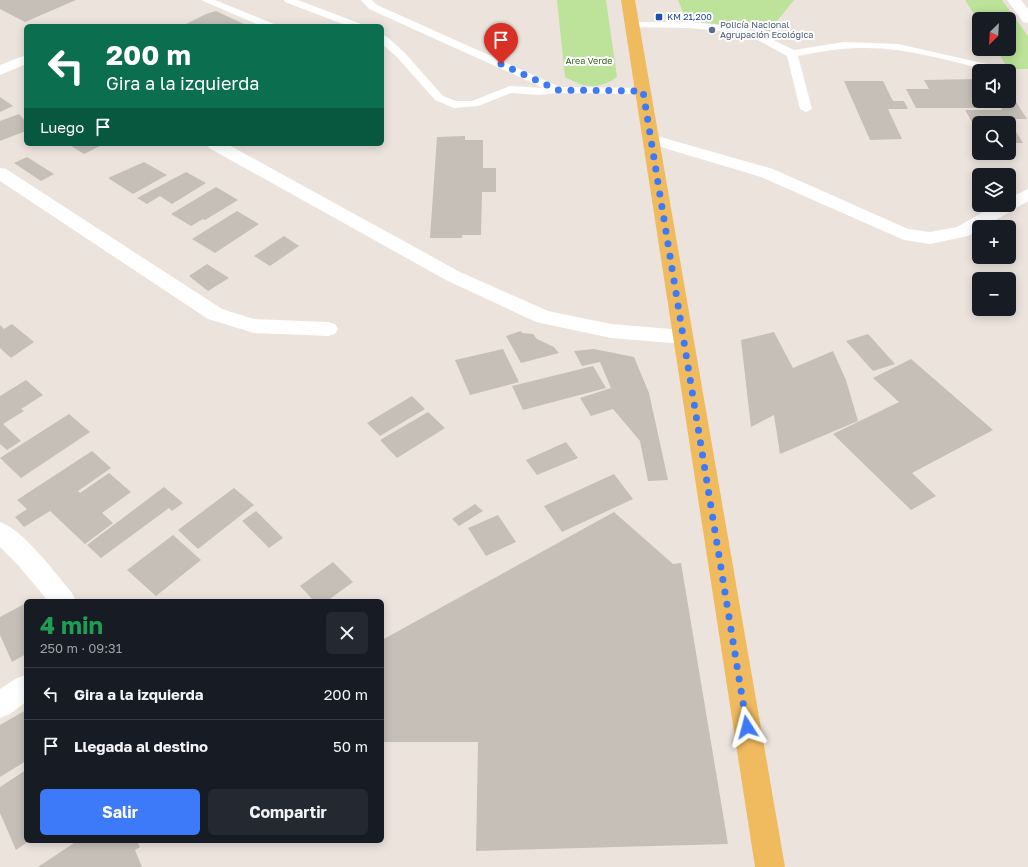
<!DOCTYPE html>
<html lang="es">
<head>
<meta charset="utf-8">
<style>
	:root { --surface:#171b24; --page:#242831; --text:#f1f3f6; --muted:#9ea1a6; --line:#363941; --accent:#3d7af9 }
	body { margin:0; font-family:"Golos Text",sans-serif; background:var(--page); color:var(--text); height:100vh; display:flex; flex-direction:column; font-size:15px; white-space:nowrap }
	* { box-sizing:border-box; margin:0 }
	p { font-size:13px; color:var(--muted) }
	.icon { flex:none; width:22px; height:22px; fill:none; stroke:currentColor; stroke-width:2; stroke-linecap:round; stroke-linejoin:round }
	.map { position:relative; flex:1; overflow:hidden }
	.sheet { position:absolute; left:24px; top:599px; width:360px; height:244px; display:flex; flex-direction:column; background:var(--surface); border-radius:6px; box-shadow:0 2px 10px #0003 }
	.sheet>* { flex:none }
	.guide { position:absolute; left:24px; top:24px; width:360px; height:122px; border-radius:6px; box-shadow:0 2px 10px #0003; background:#0b6e4f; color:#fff; overflow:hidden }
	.needle { width:26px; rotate:204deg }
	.buttons { position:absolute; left:972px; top:12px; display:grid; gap:8px }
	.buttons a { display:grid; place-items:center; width:44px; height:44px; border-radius:6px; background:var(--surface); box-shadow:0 2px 10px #0003; font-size:20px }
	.pin { position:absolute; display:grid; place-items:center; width:34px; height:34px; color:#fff; margin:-41px -17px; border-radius:50% 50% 50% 0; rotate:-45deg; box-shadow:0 0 4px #0007 }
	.pin .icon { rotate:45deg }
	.me { position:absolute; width:44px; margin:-22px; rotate:351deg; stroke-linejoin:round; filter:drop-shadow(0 0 3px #0008) }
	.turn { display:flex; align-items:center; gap:14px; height:84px; padding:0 16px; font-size:18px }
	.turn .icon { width:52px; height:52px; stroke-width:2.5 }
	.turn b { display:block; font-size:28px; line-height:34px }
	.then { display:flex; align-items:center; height:38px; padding:0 16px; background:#0003; gap:8px; font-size:15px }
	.round { display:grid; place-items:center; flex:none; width:42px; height:42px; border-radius:6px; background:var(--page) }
	.head { display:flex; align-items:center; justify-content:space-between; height:68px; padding:0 16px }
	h1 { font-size:24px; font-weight:700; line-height:30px; color:#1e9e55 }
	.action { display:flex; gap:8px; margin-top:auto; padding:8px 16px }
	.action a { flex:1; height:46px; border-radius:6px; background:var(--accent); color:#fff; font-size:16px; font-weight:700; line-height:46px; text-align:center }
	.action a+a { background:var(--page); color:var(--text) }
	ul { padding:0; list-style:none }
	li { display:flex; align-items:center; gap:12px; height:52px; padding:0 16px; border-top:1px solid var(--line) }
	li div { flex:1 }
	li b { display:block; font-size:15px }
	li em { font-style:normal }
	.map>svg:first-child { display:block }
</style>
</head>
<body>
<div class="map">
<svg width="1028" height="867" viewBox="0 0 1028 867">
	<rect width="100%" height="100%" fill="#ece3dd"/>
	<g fill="#bce399">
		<path d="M557,0H606L617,77C599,90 584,88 565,77Z"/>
		<polygon points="678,0 794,0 769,31 686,20"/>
		<polygon points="965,0 1002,0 1028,36 1028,69 1008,69 996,49 1009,49 1009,19 979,19 979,22"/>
	</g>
	<g fill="#c5bfb8">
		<polygon points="0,0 76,0 25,22 0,9"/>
		<polygon points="216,11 248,26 182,26 206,14"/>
		<polygon points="979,79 979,91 976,91 979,96 979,101 982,101 986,108 916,108 906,89 929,89 924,80"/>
		<polygon points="844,81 883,81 893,101 904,101 908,109 888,109 902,139 870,140"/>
		<polygon points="1009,91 1027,119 1008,119 1023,143 1009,143 1009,123 979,123 979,134 965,110 1002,110 997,101 1009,101"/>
		<polygon points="0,97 13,106 0,112"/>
		<polygon points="19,114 26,122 26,131 0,141 0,121"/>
		<polygon points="465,136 465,140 483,140 483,168 496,168 496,192 482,192 481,235 462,235 462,238 430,238 437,137"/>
		<polygon points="68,144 104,144 84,154"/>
		<polygon points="27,157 54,174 41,181 14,163"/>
		<polygon points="144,162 167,175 133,194 108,178"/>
		<polygon points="186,172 206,183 172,204 160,196 147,204 137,198"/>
		<polygon points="216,187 238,200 205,220 203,219 191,226 171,214"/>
		<polygon points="237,211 259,224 215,253 192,239"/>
		<polygon points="284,236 299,246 270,266 254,256"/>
		<polygon points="207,264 229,278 208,291 189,276"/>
		<polygon points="12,324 34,342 11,358 0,348 0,325 4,329"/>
		<polygon points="521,331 522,333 533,334 537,339 554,347 559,353 521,363 506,336"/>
		<polygon points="774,332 793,368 833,351 846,380 858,421 780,454 774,415 751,427 741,340"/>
		<polygon points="868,334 895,364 873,371 846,341"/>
		<polygon points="503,349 519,382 470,395 455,360"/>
		<polygon points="594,349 634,357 649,393 668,480 648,481 640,441 613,409 591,416 580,398 611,388 600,362 582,366 574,351"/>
		<polygon points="911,359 993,430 912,473 936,496 911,510 833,434 899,402 873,378"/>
		<polygon points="593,366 606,388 523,410 512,386"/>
		<polygon points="26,380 43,395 21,409 24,411 3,424 21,441 7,450 0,444 0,396"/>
		<polygon points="412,396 425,409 380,436 367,423"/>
		<polygon points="428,412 445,428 397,458 380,440"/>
		<polygon points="69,414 90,432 21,478 0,458"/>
		<polygon points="566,442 578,458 537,475 526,460"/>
		<polygon points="92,451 111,468 78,491 80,493 109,473 131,492 102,513 113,523 85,544 50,511 24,527 15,517 27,509 17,500"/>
		<polygon points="614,474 633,499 562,532 544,506"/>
		<polygon points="164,487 183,503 172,511 169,508 101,558 87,545"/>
		<polygon points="234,488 254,505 198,549 178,530"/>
		<polygon points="475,504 483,511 459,526 452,519"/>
		<polygon points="256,511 283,538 269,548 242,521"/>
		<polygon points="614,512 673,564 681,563 728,844 476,851 478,742 382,742 382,640"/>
		<polygon points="498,515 516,542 486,556 468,528"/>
		<polygon points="173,535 201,560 156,596 127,570"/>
		<polygon points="333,562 353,582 327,601 314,601 300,586"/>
		<polygon points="26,603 26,654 12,662 0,635 0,617"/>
		<polygon points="26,710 26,761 0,777 0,725"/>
		<polygon points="26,770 26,841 29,841 16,850 0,813 0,787"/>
		<polygon points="77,841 137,841 140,847 135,850 142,867 38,867"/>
	</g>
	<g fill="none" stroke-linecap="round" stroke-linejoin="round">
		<g fill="#fff" fill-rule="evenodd">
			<polygon points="201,0 215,0 274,24 275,26 261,26"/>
			<polygon points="284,0 298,0 361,24 362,26 348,26 285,2"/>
			<polygon points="361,0 372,0 377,5 560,87 643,88 649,91 643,94 557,93 539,95 511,93 478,106 454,108 435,100 396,56 382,44 382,35 386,36 404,52 443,96 456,101 472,101 510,86 544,88 369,9"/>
			<path d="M632,22H689L731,26L761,34L794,50L844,42L898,44L991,65L992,67L987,70C946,60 904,47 861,48C840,48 819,52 798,56L812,109L806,112L800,109L787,56L754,38L731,32L689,28L628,27L627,25L628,23Z"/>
		</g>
		<g fill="#fff" fill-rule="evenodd">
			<polygon points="1007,0 1021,0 1028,9 1028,23 1023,22"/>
			<polygon points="26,55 26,64 0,75 0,65"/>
			<polygon points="650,134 773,169 908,229 930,232 957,227 996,205 1009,205 1009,198 1028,189 1028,201 984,227 979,227 979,230 968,236 930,244 904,240 761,177 644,142 642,139 644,136"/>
			<polygon points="207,144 227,144 460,272 548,311 611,324 683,330 690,332 693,337 690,342 683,344 611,338 536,322 446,280 209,148"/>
			<polygon points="0,168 6,169 222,309 254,319 328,322 335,324 338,329 335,334 328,336 254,333 208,319 0,181"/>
			<path d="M0,522C24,530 55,573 72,593L76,601H48L18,565L0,547Z"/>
			<polygon points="26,675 26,702 10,714 0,718 0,689 17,678"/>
		</g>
		<polygon fill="#f0ba5e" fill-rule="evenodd" points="621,0 635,0 785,867 755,867"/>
	</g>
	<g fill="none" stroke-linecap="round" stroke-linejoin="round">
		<polyline stroke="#3d7af9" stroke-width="7" stroke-dasharray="0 12.6" points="501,64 558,90 643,91 747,727"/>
	</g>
	<rect fill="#1a4fb4" stroke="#fff" stroke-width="1.5" x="655" y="13" width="8" height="8" rx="2"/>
	<circle fill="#5c6f8a" stroke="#fff" stroke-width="1.5" cx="712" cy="30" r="4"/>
	<g text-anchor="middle" stroke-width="4" stroke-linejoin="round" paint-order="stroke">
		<g font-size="9" fill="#164399" stroke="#fff" text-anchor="start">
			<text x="667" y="20">KM 21,200</text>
		</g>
		<g font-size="9" fill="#4e5e75" stroke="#fff" text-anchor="start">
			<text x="720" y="28">Policía Nacional<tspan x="720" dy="10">Agrupación Ecológica</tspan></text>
		</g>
		<g font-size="9" fill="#35681a" stroke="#fff">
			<text x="589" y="64">Area Verde</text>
		</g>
	</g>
</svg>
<div class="buttons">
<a><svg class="needle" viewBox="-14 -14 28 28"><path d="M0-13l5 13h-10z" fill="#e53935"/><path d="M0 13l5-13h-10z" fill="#9ea1a6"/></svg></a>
<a><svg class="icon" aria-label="sound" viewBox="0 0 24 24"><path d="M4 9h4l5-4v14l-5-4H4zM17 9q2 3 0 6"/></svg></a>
<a><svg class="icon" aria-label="search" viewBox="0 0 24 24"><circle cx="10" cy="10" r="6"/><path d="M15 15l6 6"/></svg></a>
<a><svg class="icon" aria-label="layers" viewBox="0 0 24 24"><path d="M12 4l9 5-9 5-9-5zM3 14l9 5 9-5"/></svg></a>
<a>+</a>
<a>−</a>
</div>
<div class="pin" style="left:501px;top:64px;background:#d93025"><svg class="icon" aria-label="arrive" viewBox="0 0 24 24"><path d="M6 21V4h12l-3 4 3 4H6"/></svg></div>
<svg class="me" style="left:747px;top:727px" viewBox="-20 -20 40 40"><path d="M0-17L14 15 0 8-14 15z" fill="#3d7af9" stroke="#fff" stroke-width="4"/></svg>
<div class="guide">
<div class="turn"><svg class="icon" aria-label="left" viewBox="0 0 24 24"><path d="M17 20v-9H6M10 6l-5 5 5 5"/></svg><div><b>200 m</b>Gira a la izquierda</div></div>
<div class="then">Luego<svg class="icon" aria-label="arrive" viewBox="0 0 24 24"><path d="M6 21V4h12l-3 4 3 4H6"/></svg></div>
</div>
<section class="sheet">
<div class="head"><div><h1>4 min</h1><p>250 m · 09:31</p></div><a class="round"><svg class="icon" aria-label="close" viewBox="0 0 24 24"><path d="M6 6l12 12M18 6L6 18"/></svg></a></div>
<ul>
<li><svg class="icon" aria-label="left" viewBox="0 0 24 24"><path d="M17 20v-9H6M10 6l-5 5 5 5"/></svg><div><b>Gira a la izquierda</b></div><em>200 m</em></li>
<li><svg class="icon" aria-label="arrive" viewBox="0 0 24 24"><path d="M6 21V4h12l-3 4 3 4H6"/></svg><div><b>Llegada al destino</b></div><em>50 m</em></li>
</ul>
<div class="action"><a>Salir</a><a>Compartir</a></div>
</section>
</div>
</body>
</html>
